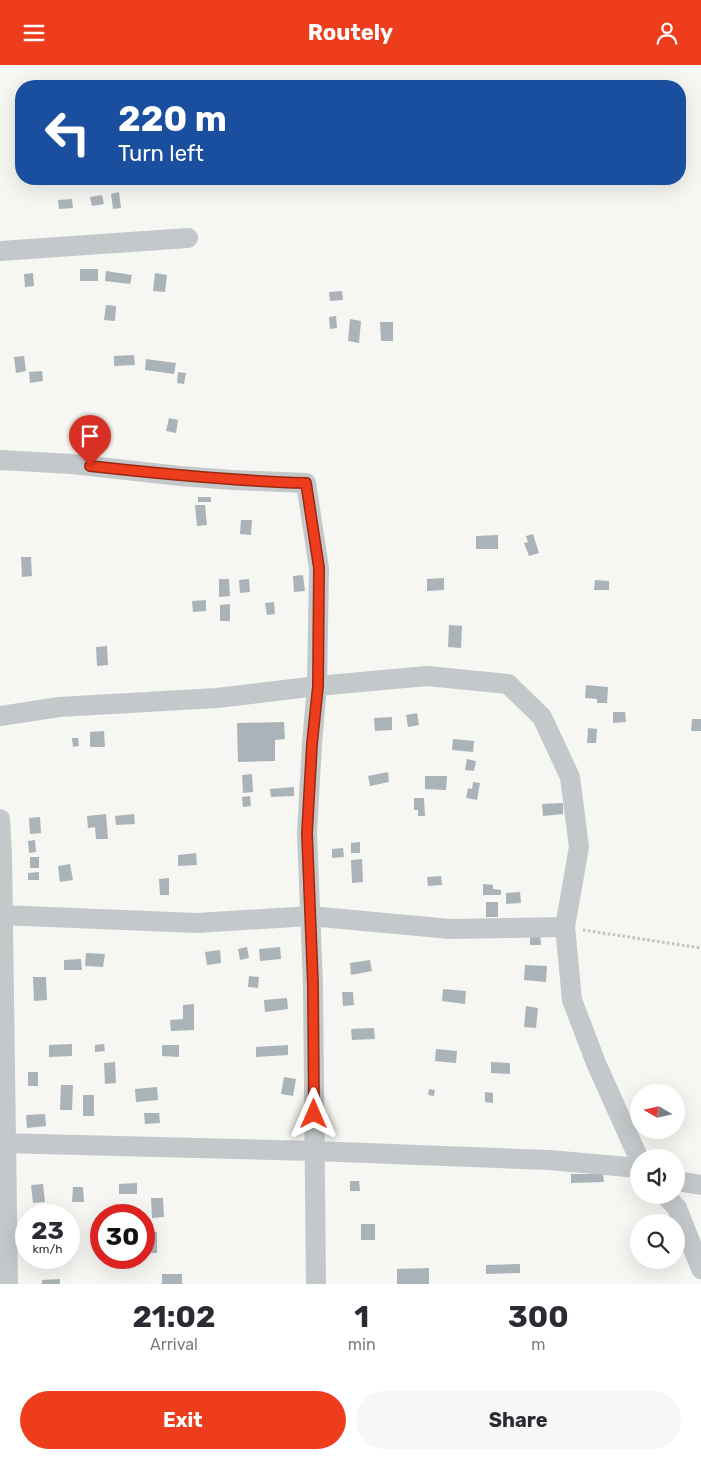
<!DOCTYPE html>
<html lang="en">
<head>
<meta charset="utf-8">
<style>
	:root { --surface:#fff; --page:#f7f7f7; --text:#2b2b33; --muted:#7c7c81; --accent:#ed3d1c }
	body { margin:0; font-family:Rubik,sans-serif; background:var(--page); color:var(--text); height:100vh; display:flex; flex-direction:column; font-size:19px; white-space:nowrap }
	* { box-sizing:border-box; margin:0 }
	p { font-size:16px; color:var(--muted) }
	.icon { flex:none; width:28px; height:28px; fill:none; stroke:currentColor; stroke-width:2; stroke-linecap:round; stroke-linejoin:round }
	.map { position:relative; height:1219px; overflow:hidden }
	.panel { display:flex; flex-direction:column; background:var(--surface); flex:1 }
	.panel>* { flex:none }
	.banner { position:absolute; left:15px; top:15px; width:671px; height:105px; border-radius:20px; box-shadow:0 5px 20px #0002; background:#1a4fa0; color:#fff; overflow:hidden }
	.needle { width:32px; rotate:279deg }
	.buttons { position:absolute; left:630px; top:1019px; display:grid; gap:10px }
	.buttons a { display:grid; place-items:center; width:55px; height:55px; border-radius:50%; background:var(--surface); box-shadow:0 5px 20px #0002; font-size:25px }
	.speed { position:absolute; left:15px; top:1139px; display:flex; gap:10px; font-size:25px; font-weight:700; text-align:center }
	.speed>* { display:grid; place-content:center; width:65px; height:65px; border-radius:50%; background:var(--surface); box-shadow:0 5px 20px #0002; line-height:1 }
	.speed small { font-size:12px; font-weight:400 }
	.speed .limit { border:8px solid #d22; background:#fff; color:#111 }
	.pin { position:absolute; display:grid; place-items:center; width:42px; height:42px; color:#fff; margin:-51px -21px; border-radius:50% 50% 50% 0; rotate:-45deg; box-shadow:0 0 5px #0007 }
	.pin .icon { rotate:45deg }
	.me { position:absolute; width:55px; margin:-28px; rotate:0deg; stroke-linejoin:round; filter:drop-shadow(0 0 4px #0008) }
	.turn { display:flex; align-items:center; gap:18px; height:105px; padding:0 20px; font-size:22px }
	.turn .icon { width:65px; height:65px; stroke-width:2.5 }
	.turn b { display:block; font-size:35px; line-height:42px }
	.eta { display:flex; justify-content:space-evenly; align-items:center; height:85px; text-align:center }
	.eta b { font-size:30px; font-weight:700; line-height:35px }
	.primary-button { display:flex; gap:10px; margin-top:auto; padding:10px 20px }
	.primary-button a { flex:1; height:58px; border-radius:30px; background:var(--accent); color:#fff; font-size:20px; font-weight:700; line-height:58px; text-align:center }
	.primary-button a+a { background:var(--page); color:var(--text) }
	header { display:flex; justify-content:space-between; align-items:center; height:65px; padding:0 20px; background:var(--accent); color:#fff; font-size:22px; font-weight:700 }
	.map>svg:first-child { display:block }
</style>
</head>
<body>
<header><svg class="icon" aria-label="menu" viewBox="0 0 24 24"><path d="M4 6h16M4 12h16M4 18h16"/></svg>Routely<svg class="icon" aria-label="person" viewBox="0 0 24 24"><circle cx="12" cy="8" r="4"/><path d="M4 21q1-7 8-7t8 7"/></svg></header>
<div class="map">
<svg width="701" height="1219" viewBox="0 0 701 1219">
	<rect width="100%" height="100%" fill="#f6f6f2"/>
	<g fill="#aab4b8">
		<polygon points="119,127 121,143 113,144 111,129"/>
		<polygon points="102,130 104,139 92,141 90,132"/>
		<polygon points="72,134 73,143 59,144 58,135"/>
		<rect x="80" y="204" width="18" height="12"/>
		<polygon points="106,206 132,210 130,219 105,216"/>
		<polygon points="33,208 34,221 25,222 24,209"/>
		<polygon points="155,208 167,210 165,227 153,226"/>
		<polygon points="342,226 343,235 330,236 329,227"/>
		<polygon points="106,240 116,241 115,256 104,255"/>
		<polygon points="336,251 337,263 330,264 329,252"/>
		<polygon points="350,254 361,256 359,278 348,276"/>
		<polygon points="380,257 393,257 393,276 381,276"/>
		<polygon points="134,290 135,300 114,301 114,291"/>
		<polygon points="24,291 26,306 16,308 14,292"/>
		<polygon points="146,294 176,298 174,309 145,305"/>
		<polygon points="42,306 43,316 30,318 29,307"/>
		<polygon points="178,307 186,308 184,319 177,318"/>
		<polygon points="169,353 178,355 176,368 166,366"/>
		<rect x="198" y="432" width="13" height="5"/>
		<polygon points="195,440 205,440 207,460 197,461"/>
		<polygon points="241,455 252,455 251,470 240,469"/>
		<polygon points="533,469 539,488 529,491 524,478 528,477 526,471"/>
		<polygon points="498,470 498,484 476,484 476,471"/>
		<polygon points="21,492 31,492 32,511 22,512"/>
		<polygon points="303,510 305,526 294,527 293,511"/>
		<polygon points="444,513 444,525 427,526 427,514"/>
		<polygon points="219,514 229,514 230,531 219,532"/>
		<polygon points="249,514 250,527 240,528 239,515"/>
		<polygon points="595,515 609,516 609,525 594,525"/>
		<polygon points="206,535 206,546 193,547 192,536"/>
		<polygon points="274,537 275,549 267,550 265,538"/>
		<polygon points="230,539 230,556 220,556 220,540"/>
		<polygon points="449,560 462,561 461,583 448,582"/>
		<polygon points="107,581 108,600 97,601 96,582"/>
		<polygon points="586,620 608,622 607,638 597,638 597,634 585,633"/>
		<polygon points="613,647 625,647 626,657 613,658"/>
		<polygon points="417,648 419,660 408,662 406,650"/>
		<polygon points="392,652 392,665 375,666 374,653"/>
		<polygon points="692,654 701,654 701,666 691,666"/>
		<polygon points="284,657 285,674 275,675 275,696 238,697 237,658"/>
		<polygon points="588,663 597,664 596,678 587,678"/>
		<polygon points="104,666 105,682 90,682 90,667"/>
		<polygon points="72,673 78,673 79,681 73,682"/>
		<polygon points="453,674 474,676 473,687 452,685"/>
		<polygon points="467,694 476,696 474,706 465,705"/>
		<polygon points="388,707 389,717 370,721 368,711"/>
		<polygon points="252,709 253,727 243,728 242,710"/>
		<polygon points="425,711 447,711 446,725 425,724"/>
		<polygon points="473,717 480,718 477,735 466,733 468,723 472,724"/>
		<polygon points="294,722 294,731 271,732 270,724"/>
		<polygon points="250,731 251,741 243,742 242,732"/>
		<polygon points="414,733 424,733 425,751 418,751 418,745 414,745"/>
		<polygon points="563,738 563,749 543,751 542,739"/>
		<polygon points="106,749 108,774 96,774 95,762 88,763 87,751"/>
		<polygon points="134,749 135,759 116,760 115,751"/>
		<polygon points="40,752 41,768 30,769 29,753"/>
		<polygon points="35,775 36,787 29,788 28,776"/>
		<polygon points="360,777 360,788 351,788 351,778"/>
		<polygon points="343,783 344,792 332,793 332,784"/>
		<polygon points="196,788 197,800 178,801 178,790"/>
		<rect x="30" y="792" width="9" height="11"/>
		<polygon points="362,794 363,817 352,818 351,795"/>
		<polygon points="70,799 73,815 60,817 58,801"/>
		<polygon points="39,807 39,815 28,815 28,808"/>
		<polygon points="441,811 442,820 428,821 427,812"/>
		<polygon points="169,813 169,830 160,830 159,814"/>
		<polygon points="483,819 493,820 493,824 501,825 501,830 483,830"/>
		<polygon points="520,827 521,838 506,839 506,828"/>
		<rect x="486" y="837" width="12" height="15"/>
		<polygon points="530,866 540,866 541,880 530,880"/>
		<polygon points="247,882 249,893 240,895 238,884"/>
		<polygon points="280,882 281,894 260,896 259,884"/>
		<polygon points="220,885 221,898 207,900 205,887"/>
		<polygon points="86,888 105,889 103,902 85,901"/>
		<polygon points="81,894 82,905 64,905 64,895"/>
		<polygon points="370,895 372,906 351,910 350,898"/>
		<polygon points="525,900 547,901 546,917 524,915"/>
		<polygon points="249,911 259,912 258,923 248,922"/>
		<polygon points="33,912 46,912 47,935 34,936"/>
		<polygon points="443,924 466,926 465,939 442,936"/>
		<polygon points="342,927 353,927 354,940 343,941"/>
		<polygon points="287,933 288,944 265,947 264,935"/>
		<polygon points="194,939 194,965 171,966 170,955 183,954 183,940"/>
		<polygon points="526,941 538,943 536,963 524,962"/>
		<polygon points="374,963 375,974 352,975 351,964"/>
		<polygon points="72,979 72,991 49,992 49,980"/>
		<polygon points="104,979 105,986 95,987 95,980"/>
		<polygon points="162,980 179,980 179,992 162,991"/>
		<polygon points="288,980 288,990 256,992 256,982"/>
		<polygon points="436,984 457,986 456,998 435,996"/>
		<polygon points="115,997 116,1018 105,1019 104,998"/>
		<polygon points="491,997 510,998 510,1009 491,1008"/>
		<rect x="28" y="1007" width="10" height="14"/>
		<polygon points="284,1012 296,1014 293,1031 281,1029"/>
		<polygon points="61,1020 73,1020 72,1045 60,1045"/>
		<polygon points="157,1022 158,1035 136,1037 135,1024"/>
		<polygon points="429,1024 435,1025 434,1031 428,1030"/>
		<polygon points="485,1027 493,1028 493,1038 485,1037"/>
		<rect x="83" y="1030" width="11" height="21"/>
		<polygon points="144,1048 159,1048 160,1058 145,1059"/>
		<polygon points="45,1049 46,1061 27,1063 26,1050"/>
		<polygon points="571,1109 603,1109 604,1117 571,1118"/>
		<polygon points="350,1116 359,1116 360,1126 350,1126"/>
		<polygon points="137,1118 137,1129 119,1129 119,1119"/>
		<polygon points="43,1119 45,1137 33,1138 31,1120"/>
		<polygon points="73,1122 83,1122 84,1137 72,1137"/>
		<polygon points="151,1133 163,1133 164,1152 152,1153"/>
		<rect x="361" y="1159" width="14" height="16"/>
		<polygon points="145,1166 157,1167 157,1188 144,1188"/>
		<polygon points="520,1199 520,1208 486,1209 486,1200"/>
		<polygon points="429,1203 429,1219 397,1219 397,1204"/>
		<rect x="162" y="1209" width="20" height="10"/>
		<polygon points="60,1214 60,1219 42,1219 42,1215"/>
	</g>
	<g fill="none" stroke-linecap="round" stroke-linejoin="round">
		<polyline stroke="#bfc1c3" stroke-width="3" stroke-dasharray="2.5 2.5" stroke-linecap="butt" points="583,865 701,883"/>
		<g stroke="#c3c8ca" stroke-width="20">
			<polyline points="0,186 188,173"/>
			<polyline points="0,395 72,399 180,411 233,415 306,418 319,503 317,621 312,679 307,768 313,920 316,1219"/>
			<polyline points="0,651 59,642 217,633 317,621 427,611 508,619 542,652 570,712 579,782 565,862"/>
			<polyline points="0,754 2,791 8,1219"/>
			<polyline points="0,850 197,858 310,851 450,864 565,862 572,935 596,998 639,1094"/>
			<polyline points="0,1078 314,1086 549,1095 639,1103"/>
			<polyline points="676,1116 701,1120"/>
			<polyline points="665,1130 677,1143 701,1204"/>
		</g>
	</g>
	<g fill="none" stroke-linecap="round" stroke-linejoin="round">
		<defs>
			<path id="route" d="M90,401C162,409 234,416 306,418L319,503L318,621L312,679L307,768L313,920L314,1049"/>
		</defs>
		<use href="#route" stroke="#9a2812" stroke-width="12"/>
		<use href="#route" stroke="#ed3d1c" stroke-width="9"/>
	</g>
</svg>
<div class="buttons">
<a><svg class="needle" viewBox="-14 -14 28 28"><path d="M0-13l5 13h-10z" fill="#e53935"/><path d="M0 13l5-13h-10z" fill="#7c7c81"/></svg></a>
<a><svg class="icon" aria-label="sound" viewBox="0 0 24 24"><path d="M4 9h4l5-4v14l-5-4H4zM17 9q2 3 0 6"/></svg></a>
<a><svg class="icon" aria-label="search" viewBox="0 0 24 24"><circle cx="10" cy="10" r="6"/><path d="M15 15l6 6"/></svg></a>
</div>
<div class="speed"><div>23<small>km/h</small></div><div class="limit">30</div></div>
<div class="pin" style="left:90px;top:401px;background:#d93025"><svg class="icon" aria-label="arrive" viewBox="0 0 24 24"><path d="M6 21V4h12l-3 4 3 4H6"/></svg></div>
<svg class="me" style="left:314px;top:1049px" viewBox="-20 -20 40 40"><path d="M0-17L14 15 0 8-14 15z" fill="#ed3d1c" stroke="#fff" stroke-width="4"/></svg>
<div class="banner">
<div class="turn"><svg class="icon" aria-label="left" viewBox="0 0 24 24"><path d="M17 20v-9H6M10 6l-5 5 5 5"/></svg><div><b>220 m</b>Turn left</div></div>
</div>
</div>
<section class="panel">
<div class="eta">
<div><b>21:02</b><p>Arrival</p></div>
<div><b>1</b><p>min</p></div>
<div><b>300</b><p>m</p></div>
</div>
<div class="primary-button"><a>Exit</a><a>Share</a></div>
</section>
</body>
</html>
